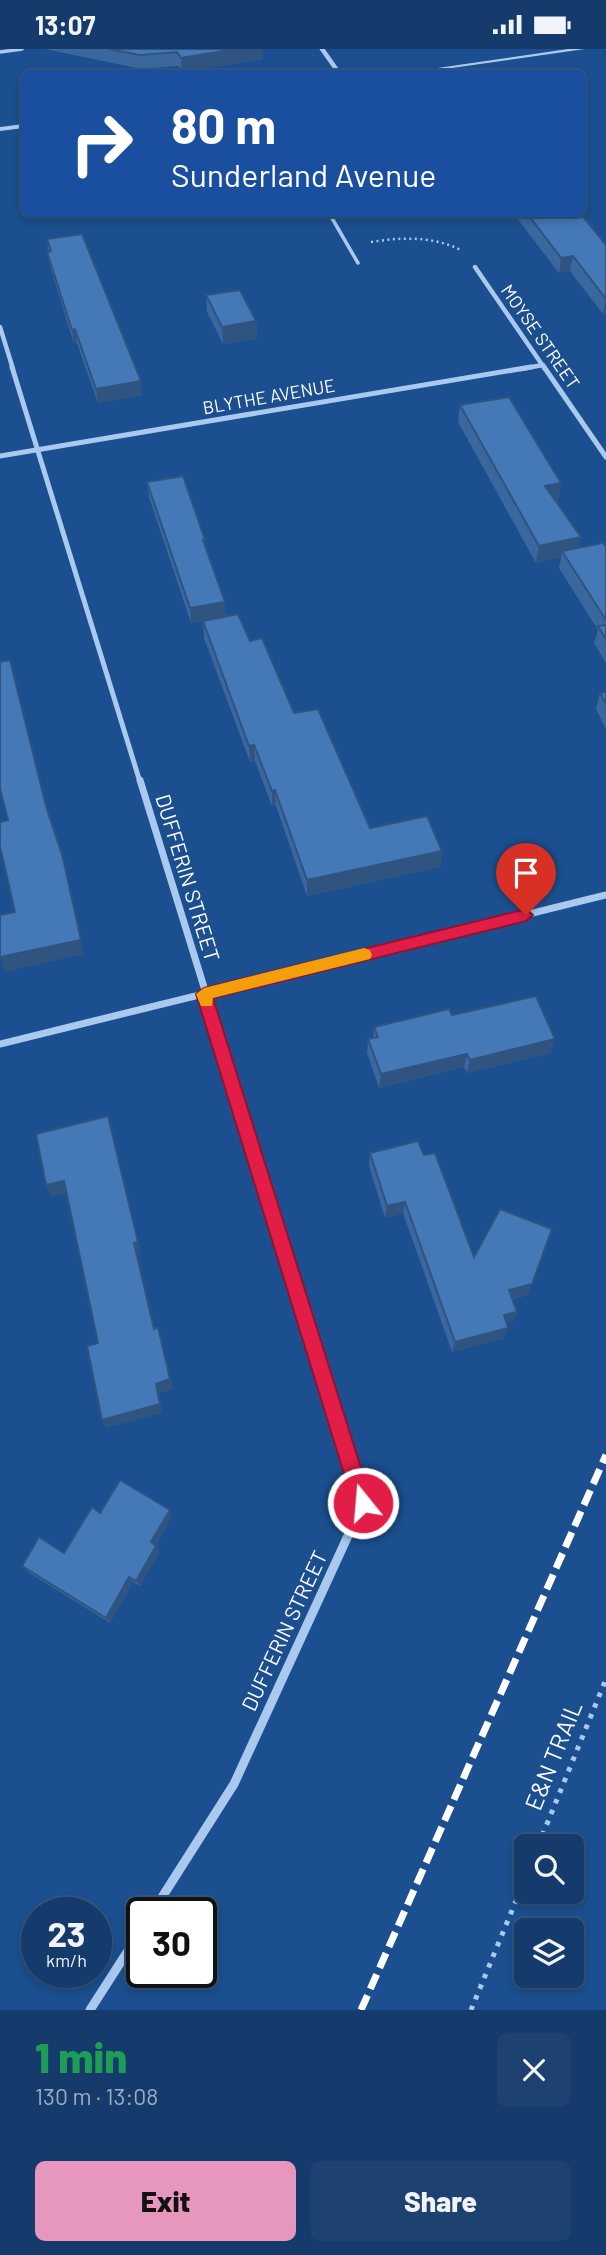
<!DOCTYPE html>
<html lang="en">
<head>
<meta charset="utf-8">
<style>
	:root { --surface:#143b6b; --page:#1d4271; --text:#f1f3f6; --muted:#9dadc1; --line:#33557e; --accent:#e797bd }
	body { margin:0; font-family:Barlow,sans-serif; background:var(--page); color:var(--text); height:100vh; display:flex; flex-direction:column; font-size:26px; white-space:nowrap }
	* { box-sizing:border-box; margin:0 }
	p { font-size:23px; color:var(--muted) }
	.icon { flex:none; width:38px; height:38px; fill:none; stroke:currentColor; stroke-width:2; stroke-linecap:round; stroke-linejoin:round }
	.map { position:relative; height:1961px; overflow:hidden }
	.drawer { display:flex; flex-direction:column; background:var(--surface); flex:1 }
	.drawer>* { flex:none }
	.top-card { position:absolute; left:21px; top:21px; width:565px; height:147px; border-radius:10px; box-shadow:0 4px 10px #0003,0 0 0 2px var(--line); background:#1a4fa0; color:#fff; overflow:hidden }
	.buttons { position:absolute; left:514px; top:1785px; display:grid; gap:14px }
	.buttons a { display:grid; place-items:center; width:70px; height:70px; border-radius:10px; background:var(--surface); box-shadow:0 4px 10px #0003,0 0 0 2px var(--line); font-size:35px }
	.speed { position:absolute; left:21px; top:1848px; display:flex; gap:14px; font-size:35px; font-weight:700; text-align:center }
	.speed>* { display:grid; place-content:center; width:91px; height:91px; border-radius:50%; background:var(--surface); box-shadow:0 4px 10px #0003,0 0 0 2px var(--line); line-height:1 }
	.speed small { font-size:18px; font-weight:400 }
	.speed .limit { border:4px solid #111; border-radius:10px; background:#fff; color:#111 }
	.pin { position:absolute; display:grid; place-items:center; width:60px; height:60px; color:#fff; margin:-72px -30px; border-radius:50% 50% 50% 0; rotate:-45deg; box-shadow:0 0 7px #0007 }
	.pin .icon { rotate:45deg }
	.me { position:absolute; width:77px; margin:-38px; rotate:343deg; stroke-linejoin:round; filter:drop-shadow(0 0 5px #0008) }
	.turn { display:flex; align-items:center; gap:24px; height:147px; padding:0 35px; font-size:32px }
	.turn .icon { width:91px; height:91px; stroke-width:2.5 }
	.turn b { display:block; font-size:49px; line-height:60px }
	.round { display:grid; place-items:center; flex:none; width:74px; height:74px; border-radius:10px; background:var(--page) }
	.headline { display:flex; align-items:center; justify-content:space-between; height:119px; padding:0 35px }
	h1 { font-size:42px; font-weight:800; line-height:52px; color:#1e9e55 }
	.action { display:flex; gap:14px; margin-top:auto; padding:14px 35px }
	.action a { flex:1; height:80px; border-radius:10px; background:var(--accent); color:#111; font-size:28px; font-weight:800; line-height:80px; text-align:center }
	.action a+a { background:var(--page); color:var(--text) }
	.status { display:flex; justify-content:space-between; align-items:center; height:49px; padding:0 35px; background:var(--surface); direction:ltr }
	.status svg { height:19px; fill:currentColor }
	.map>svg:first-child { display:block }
</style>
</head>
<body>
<div class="status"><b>13:07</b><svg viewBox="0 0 49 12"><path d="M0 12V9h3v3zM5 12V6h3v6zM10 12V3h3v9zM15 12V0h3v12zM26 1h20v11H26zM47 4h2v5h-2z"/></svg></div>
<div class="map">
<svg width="606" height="1961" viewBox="0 0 606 1961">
	<rect width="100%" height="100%" fill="#1b4f8f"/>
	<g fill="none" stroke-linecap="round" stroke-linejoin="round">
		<path stroke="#a9c9ee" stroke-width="2.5" stroke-dasharray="2 3.5" stroke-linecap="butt" d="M371,193C402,188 432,187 461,201"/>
		<g stroke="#a9c9ee" stroke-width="5" stroke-dasharray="4.5 7" stroke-linecap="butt">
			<polyline points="538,1797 606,1630"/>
			<polyline points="471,1961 527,1825"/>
		</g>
		<g stroke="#a9c9ee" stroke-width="3.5">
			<polyline points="0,3 22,0"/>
			<polyline points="329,164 358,214"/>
		</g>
		<g stroke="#a9c9ee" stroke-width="4.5">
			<polyline points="322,0 339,24"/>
			<polyline points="475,218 545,320"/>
			<polyline points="0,278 13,320"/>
			<polyline points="521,320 543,316"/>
		</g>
		<g stroke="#a9c9ee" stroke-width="5">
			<polyline points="12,318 140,733"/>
			<polyline points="544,318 606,408"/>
			<polyline points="0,407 531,318"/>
		</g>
		<g stroke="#a9c9ee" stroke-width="7">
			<polyline points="140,731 306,1268"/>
			<polyline points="0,995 606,846"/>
		</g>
		<g stroke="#a9c9ee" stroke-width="9">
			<polyline points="152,1864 234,1735 363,1454 305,1267"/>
			<polyline points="90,1961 142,1880"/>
		</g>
		<g fill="#a9c9ee" fill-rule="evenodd">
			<polygon points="568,0 585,0 417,24 403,24"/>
			<polygon points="24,75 24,79 0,82 0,78"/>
		</g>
		<polyline stroke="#fff" stroke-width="7" stroke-dasharray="16 7" stroke-linecap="butt" points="361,1961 606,1406"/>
	</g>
	<g fill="#3a679d">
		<polygon points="45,0 263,0 263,10 182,23 178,17 141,20"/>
		<polygon points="517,164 580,164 606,196 606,265 603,265 570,222 559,224 516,168"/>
		<polygon points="47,190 142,346 98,354 77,294 74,295 50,217"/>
		<polygon points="206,246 256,272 257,289 223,295 207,263"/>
		<polygon points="460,356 561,434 558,451 555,452 581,488 578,499 606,498 606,614 594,594 598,581 559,519 561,508 536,514 458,373"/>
		<polygon points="147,433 205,491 205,499 225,553 226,567 250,592 294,664 370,779 442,802 440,818 307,847 276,757 272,757 255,712 250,713 204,589 203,572 224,568 191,574 149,448"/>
		<polygon points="606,643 606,680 596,660 600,644"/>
		<polygon points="452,966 551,1004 467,1024 464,1018 379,1039 367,1004 368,990 373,989 374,978"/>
		<polygon points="370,1104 424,1106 474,1208 528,1246 512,1250 517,1263 513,1273 507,1274 504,1289 452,1303 403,1164 385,1169 369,1117"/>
		<polygon points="100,1464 172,1467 156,1496 159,1503 140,1537 133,1533 110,1574 28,1523 22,1517 64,1504"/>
	</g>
	<g fill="#305480">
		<polygon points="236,0 263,0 263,10 182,23 181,9"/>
		<polygon points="573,207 570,222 559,224 561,209"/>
		<polygon points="606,250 606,265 603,265"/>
		<polygon points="256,272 257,289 223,295 222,278"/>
		<polygon points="75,280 77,294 74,295 72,281"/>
		<polygon points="141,332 142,346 98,354 96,340"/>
		<polygon points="561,434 558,451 542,454 545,437"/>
		<polygon points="581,488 577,504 562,502 561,508 536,514 539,497"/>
		<polygon points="225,553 226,567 191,574 190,559"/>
		<polygon points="254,696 255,712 250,713 249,697"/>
		<polygon points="275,741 276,757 272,757 272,742"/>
		<polygon points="442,802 440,818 307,847 307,831"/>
		<polygon points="67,825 84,905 5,923 0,908"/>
		<polygon points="555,990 551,1004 467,1024 470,1011"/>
		<polygon points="467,1005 464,1018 379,1039 381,1025"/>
		<polygon points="111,1079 141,1204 138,1205 157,1289 134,1194"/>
		<polygon points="64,1132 69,1144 51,1148 46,1136"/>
		<polygon points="405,1153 403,1164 385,1169 387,1157"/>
		<polygon points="532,1235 528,1246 505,1251 509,1241"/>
		<polygon points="517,1263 513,1273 500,1276 504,1266"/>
		<polygon points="508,1279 504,1289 452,1303 455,1293"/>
		<polygon points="160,1288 173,1340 159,1344 163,1364 106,1379 102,1371 156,1335"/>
		<polygon points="170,1461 172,1467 154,1499 151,1493"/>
		<polygon points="156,1497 159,1503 140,1537 136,1532"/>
		<polygon points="129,1528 133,1533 110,1574 106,1569"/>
	</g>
	<g fill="#4478b7" stroke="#305480" stroke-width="2">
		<polygon points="109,0 236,0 181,9 177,3 140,6"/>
		<polygon points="527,164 580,164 606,196 606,250 573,207 561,209"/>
		<polygon points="82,185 141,332 96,340 75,280 72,281 47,203 51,202 47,190"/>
		<polygon points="240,241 256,272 222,278 206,246"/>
		<polygon points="509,348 561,434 545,437 581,488 539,497 460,356"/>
		<polygon points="183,427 205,491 203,491 225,553 190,559 147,433"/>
		<polygon points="603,494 606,498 606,571 562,502"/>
		<polygon points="238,565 250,592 262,589 294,664 318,660 370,779 427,767 442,802 307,831 275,741 272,742 254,696 249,697 203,572"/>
		<polygon points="606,576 606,590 598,577"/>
		<polygon points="10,611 46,757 63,809 81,891 0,908 0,866 15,863 0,797 0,773 8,771 0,740 0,613"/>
		<polygon points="606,643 606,655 600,644"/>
		<polygon points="536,947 555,990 470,1011 467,1005 381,1025 368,990 378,988 374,978 449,960 452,966"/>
		<polygon points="108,1067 138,1193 134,1194 154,1280 158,1278 170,1330 156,1335 160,1355 102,1371 87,1297 98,1294 64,1132 46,1136 36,1085"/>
		<polygon points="418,1092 424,1106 435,1104 474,1208 500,1160 552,1180 532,1235 509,1241 517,1263 504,1266 508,1279 455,1293 405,1153 387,1157 370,1104"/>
		<polygon points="120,1431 170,1461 151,1493 156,1497 136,1532 129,1528 106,1569 22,1517 39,1488 64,1504 92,1458 100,1464"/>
	</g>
	<polygon fill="#e11d48" stroke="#92132f" stroke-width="2" points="526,860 533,866 526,872 213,949 372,1454 370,1460 363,1463 356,1460 353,1454 196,945 204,939"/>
	<polygon fill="#f59e0b" points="364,899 370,901 372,906 370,910 213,949 212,957 201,957 196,945 204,939"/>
	<g text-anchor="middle" stroke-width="6" stroke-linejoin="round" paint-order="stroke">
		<g font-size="18" fill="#fff" stroke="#1b4f8f">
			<text transform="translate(540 288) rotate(55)" y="6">MOYSE STREET</text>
			<text transform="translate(269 348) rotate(-10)" y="6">BLYTHE AVENUE</text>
		</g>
		<g font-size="21" fill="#fff" stroke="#1b4f8f">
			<text transform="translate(187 829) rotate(73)" y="7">DUFFERIN STREET</text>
			<text transform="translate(285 1582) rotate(-65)" y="7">DUFFERIN STREET</text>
		</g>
		<g font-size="24" fill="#fff" stroke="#1b4f8f">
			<text transform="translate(554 1707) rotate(-68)" y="8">E&amp;N TRAIL</text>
		</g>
	</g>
</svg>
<div class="buttons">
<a><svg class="icon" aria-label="search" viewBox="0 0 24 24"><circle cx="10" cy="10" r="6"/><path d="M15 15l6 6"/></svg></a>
<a><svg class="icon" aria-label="layers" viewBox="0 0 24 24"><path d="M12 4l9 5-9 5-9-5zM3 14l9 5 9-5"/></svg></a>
</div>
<div class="speed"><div>23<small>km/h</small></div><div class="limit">30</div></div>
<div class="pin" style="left:526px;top:866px;background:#d93025"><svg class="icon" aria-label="arrive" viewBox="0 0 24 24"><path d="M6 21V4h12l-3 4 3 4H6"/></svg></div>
<svg class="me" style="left:363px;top:1454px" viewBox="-20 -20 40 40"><circle r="17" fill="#e11d48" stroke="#fff" stroke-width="3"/><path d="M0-11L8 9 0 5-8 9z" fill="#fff"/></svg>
<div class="top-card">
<div class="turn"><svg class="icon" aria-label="right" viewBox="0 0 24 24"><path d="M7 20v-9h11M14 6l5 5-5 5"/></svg><div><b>80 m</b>Sunderland Avenue</div></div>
</div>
</div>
<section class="drawer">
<div class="headline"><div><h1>1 min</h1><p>130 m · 13:08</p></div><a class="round"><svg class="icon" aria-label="close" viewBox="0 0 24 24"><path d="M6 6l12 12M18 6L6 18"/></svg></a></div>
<div class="action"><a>Exit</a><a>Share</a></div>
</section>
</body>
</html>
